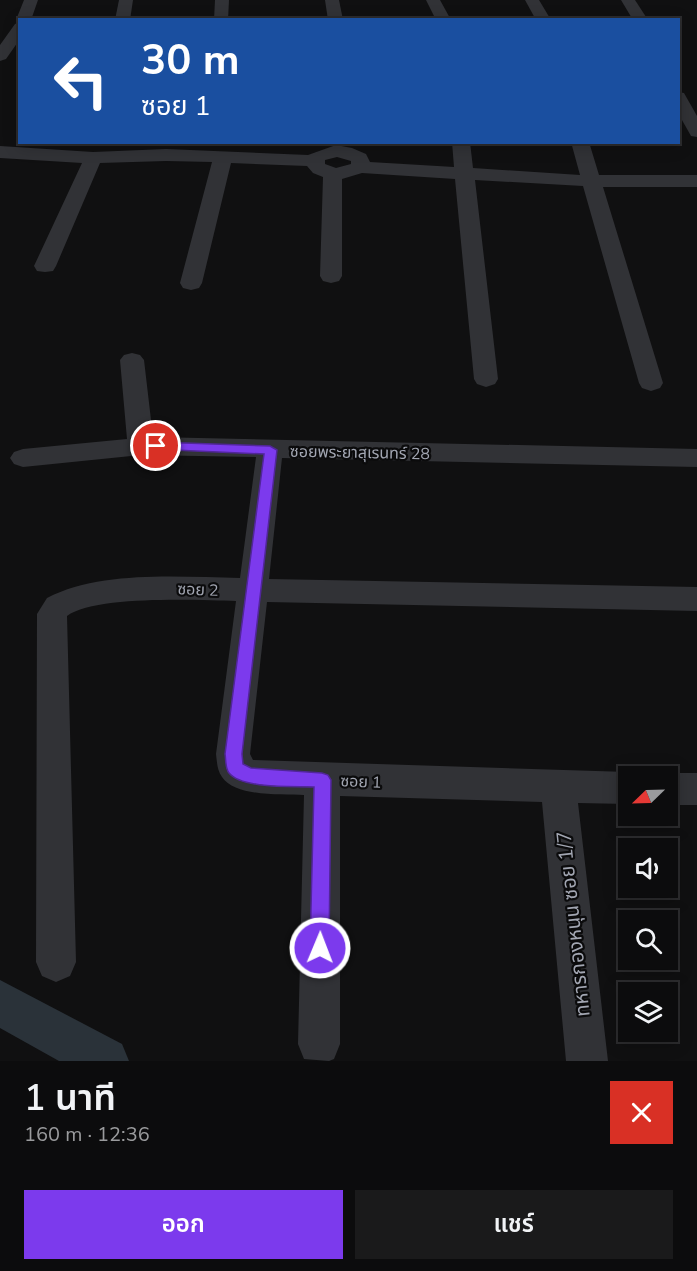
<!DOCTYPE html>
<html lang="th">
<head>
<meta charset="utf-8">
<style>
	:root { --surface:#0c0c0d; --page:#1a1a1b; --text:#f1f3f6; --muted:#9a9b9d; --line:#2c2c2e; --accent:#7c3aed }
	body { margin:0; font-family:"Nunito Sans","Noto Sans Thai",sans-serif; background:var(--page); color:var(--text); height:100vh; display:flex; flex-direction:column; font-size:22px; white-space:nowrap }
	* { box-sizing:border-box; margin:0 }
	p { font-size:20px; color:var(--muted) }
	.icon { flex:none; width:33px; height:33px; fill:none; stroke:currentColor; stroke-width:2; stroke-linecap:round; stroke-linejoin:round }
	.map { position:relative; height:1061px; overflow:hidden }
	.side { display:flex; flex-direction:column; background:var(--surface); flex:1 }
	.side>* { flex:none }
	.banner { position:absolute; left:18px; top:18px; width:662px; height:126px; border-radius:0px; box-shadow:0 3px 15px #0003,0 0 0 2px var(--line); background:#1a4fa0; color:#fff; overflow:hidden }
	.needle { width:39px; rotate:247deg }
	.controls { position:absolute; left:618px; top:766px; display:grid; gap:12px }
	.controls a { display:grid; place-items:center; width:60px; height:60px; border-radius:0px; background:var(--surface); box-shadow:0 3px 15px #0003,0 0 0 2px var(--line); font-size:30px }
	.pin { position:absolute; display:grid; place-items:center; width:51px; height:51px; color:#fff; margin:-26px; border:3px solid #fff; border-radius:50%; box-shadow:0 2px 6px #0007 }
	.me { position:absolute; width:66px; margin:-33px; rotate:1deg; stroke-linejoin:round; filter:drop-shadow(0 0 4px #0008) }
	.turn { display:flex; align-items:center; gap:21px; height:126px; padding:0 24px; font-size:27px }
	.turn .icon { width:78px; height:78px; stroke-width:2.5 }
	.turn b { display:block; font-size:42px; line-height:51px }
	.round { display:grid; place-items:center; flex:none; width:63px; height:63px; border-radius:0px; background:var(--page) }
	.overview { display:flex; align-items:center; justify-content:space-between; height:102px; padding:0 24px }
	h1 { font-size:36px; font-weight:600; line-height:45px }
	.action { display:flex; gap:12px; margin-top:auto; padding:12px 24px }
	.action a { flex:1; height:69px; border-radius:0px; background:var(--accent); color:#fff; font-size:24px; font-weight:600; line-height:69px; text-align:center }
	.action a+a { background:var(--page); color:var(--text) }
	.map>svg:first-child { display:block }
</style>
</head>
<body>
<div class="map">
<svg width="697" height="1061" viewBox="0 0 697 1061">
	<rect width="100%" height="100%" fill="#101011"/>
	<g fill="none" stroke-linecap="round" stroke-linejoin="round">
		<polygon fill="#2a3239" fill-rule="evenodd" points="0,980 122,1044 129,1061 59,1061 0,1028"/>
		<g fill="#313236" fill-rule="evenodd">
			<polygon points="24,0 38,0 31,20 20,20 20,39 6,59 0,61 0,45 15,24 18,23 16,20"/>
			<polygon points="119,0 133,0 130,20 115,20"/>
			<polygon points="215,0 229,0 228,20 214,20"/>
			<polygon points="325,0 339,0 343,20 328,20"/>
			<polygon points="426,0 440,0 451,20 436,20"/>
			<polygon points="525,0 539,0 551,20 536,20"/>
			<polygon points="621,0 635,0 648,20 633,20"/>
			<polygon points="678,92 684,93 697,116 697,137 691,136 678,113"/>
			<path d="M452,142H470L473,168L580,175L571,142H589L599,175H697V187H603L663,383L660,388L651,391L642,388L639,383L583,186L475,180L498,379L495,384L486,387L477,384L474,379L455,179L362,173L342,179V276L339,281L331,283L323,281L320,276L323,177L313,173L307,166L231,163L202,283L199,288L191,290L183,288L180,283L212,162L166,161L100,163L56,266L53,271L45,272L37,271L34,266L82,163L0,158V146L93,152L166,149L308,155L336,145L352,148L366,154L370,162L454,167ZM337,157L351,161V164L336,168L325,164V160Z"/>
			<path d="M132,353L140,355L144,360L153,437L697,449V467L282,458L269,579L697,587V611L267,602L250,754L253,760L628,772L641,777H628V804L578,803L608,1061H566L542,802L340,796V1044L334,1059L329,1061L304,1059L298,1044L304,795C282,794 235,797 222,777C217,770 217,762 216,754L236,601C200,600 95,595 67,616L76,962L70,976L56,982L42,976L36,962L37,614L47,598C101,570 180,577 240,578L256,457L141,455L23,467L14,464L10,458L14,452L23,449L127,439L120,360L124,355Z"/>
			<polygon points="668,773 697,773 697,805 668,805 668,777 657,777"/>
		</g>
	</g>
	<path fill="#7c3aed" stroke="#51269a" stroke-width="1.5" d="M156,442L270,446L277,450L242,754L243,764L251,768L322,773L328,775L331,780L329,948L327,955L320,957L313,955L310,948L314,787C293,786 242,789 229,773C225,768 226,759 225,754L264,454L152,449L150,446Z"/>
	<g text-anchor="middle" stroke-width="4.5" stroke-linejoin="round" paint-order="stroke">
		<g font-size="16" fill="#a2a6b2" stroke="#0b0b0c">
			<text transform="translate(360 452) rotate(1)" y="6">ซอยพระยาสุเรนทร์ 28</text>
			<text transform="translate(198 589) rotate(2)" y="6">ซอย 2</text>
			<text transform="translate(361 781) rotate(2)" y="6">ซอย 1</text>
		</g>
		<g font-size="20" fill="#a2a6b2" stroke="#0b0b0c">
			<text transform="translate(573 924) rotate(-96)" y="7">ทหารกองหนุน ซอย 1/7</text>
		</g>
	</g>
</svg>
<div class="controls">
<a><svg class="needle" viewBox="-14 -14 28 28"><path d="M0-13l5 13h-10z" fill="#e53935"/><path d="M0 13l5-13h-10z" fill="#9a9b9d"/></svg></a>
<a><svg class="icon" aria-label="sound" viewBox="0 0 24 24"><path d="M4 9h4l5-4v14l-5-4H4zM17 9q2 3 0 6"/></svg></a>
<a><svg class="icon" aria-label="search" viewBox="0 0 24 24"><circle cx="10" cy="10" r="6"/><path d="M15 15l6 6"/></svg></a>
<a><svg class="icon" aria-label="layers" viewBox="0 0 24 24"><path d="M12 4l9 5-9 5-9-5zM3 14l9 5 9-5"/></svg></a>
</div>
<div class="pin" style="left:156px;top:446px;background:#d93025"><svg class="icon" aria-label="arrive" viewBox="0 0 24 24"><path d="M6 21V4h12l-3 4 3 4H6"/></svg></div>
<svg class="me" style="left:320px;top:948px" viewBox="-20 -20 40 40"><circle r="17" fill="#7c3aed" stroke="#fff" stroke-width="3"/><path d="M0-11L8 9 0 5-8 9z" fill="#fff"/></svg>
<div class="banner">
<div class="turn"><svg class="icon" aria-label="left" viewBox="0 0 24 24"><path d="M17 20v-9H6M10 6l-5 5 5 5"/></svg><div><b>30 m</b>ซอย 1</div></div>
</div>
</div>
<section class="side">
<div class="overview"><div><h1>1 นาที</h1><p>160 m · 12:36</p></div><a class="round" style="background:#d93025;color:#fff"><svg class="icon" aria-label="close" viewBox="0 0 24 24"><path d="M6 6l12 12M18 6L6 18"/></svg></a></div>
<div class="action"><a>ออก</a><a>แชร์</a></div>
</section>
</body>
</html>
